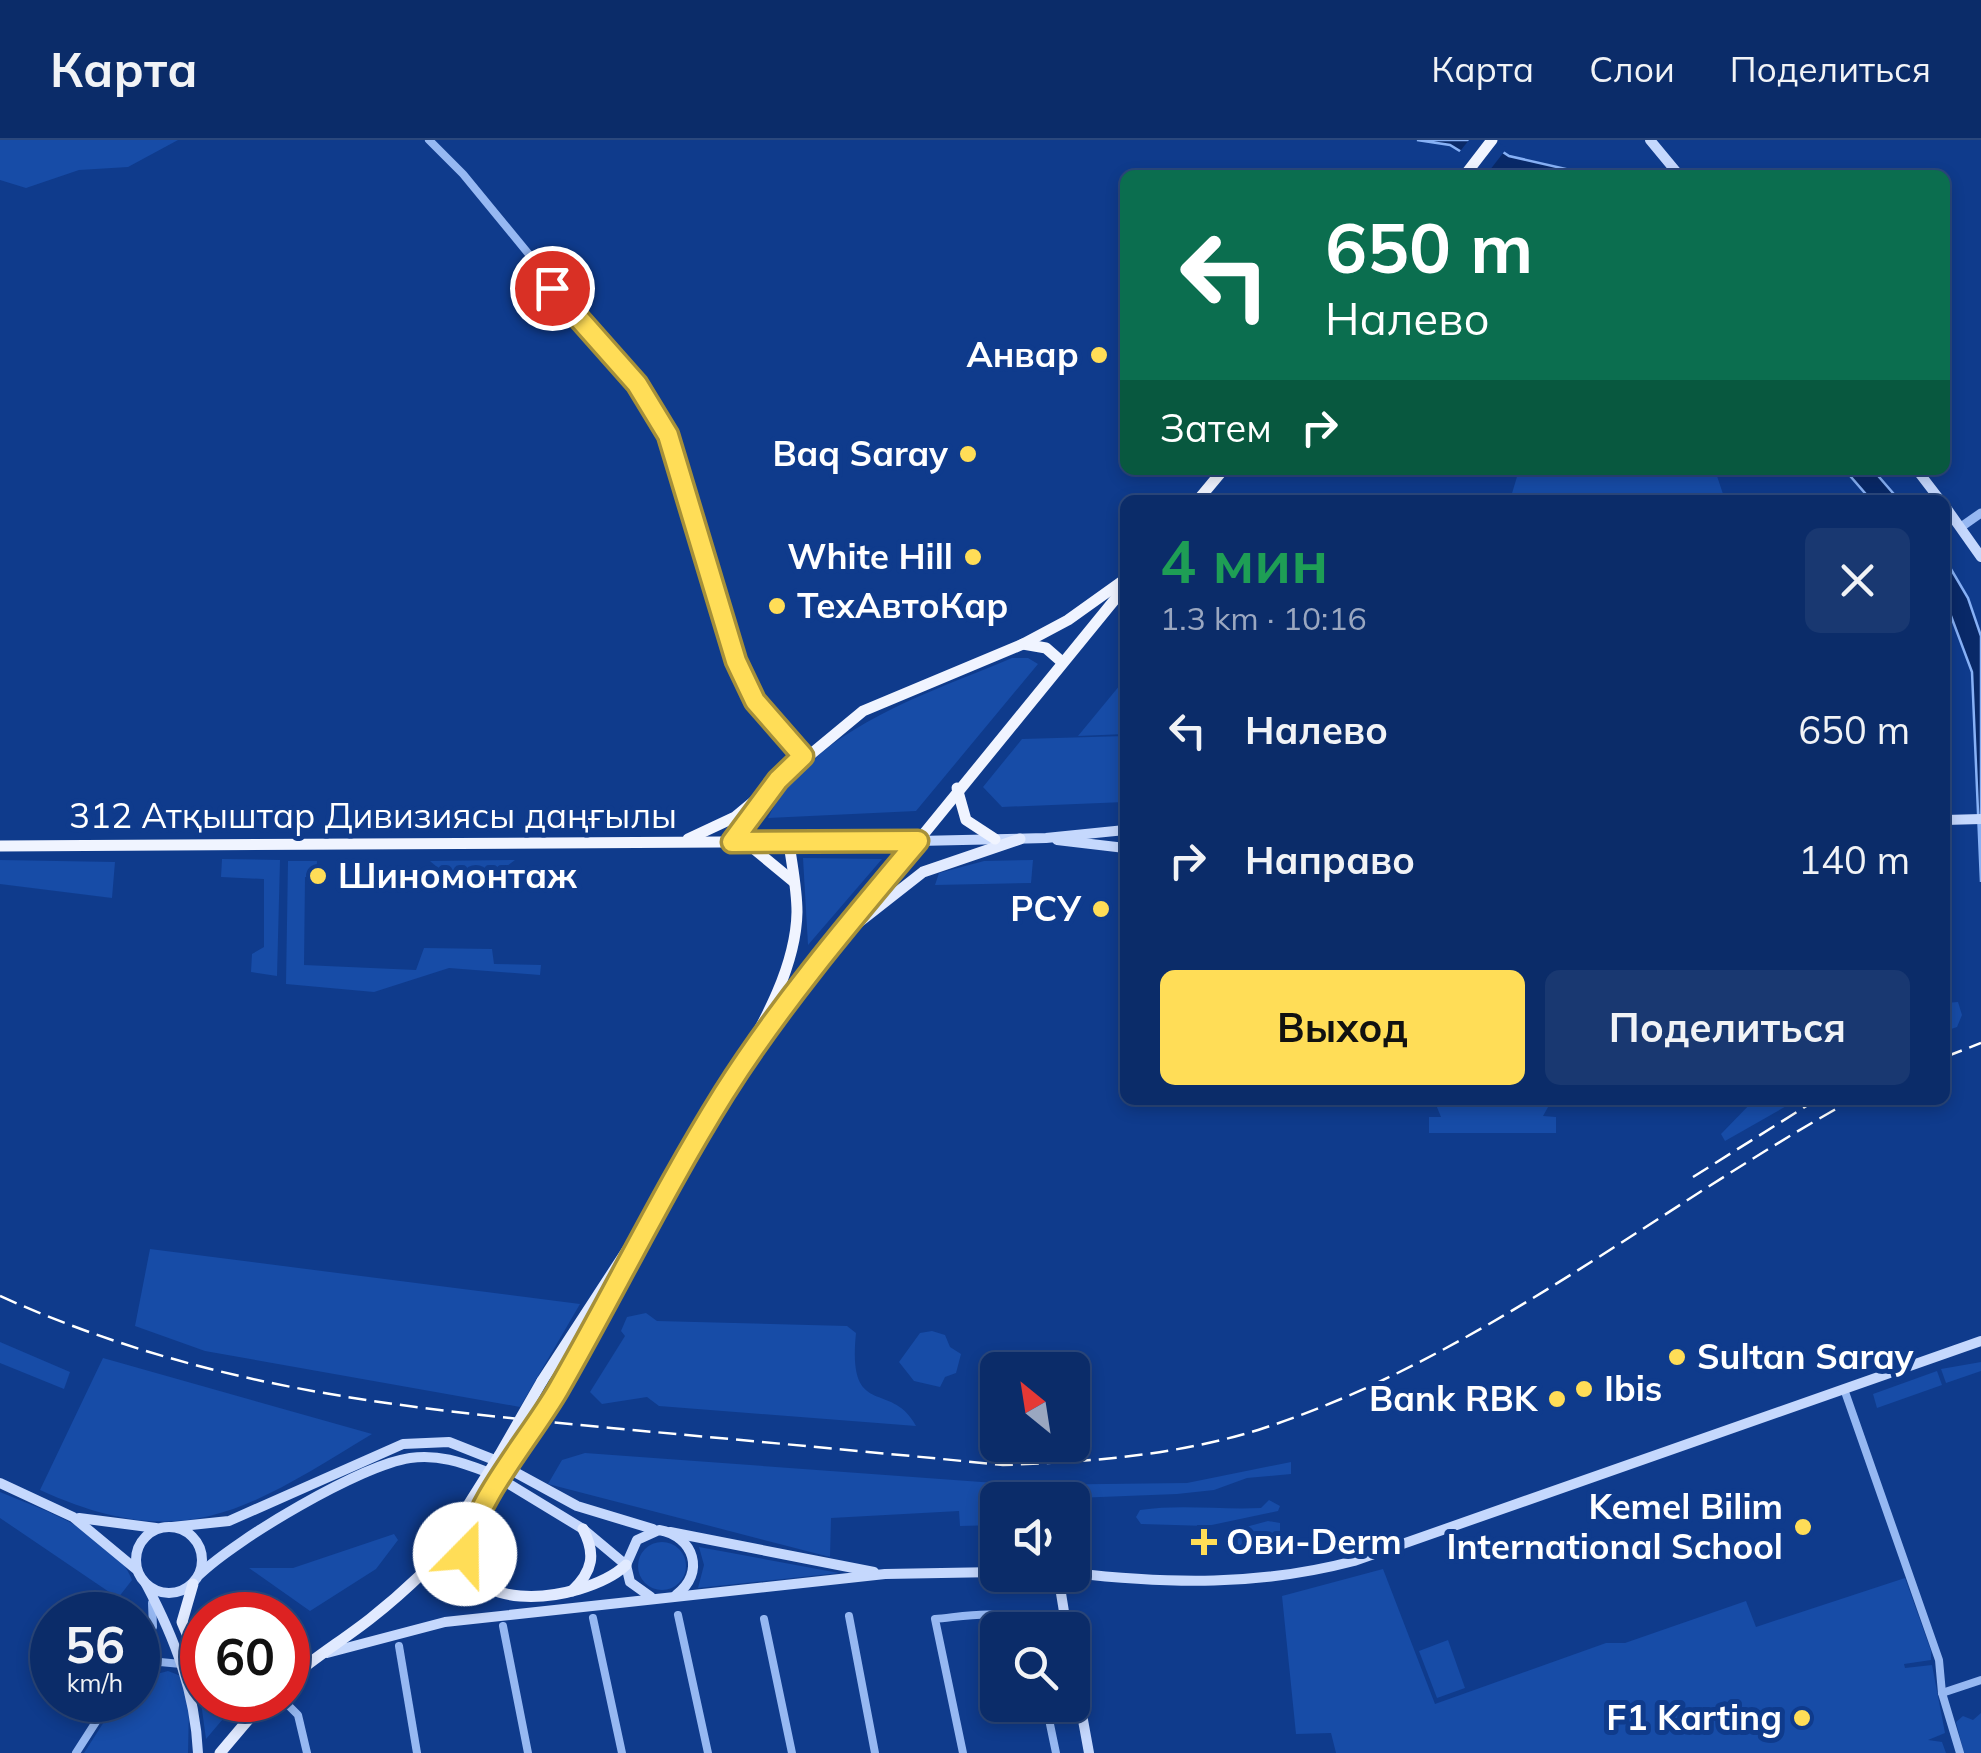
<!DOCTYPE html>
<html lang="ru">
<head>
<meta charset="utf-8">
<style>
	:root { --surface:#0b2c69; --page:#193871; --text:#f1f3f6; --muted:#9aa7c0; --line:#2b487d; --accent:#ffdd57 }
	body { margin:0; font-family:Mulish,sans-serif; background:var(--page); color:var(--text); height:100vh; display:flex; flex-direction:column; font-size:38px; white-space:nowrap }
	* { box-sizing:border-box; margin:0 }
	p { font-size:32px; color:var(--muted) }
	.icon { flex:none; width:55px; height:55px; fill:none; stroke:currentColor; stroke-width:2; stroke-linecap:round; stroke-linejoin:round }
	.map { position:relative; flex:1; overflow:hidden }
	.side { position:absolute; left:1120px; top:355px; width:830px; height:610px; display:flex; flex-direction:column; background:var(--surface); border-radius:15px; box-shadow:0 5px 15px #0003,0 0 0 2px var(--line) }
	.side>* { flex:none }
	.top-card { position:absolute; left:1120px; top:30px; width:830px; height:305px; border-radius:15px; box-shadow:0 5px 15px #0003,0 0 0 2px var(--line); background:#0b6e4f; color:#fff; overflow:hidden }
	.needle { width:65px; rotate:330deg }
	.tools { position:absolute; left:980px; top:1212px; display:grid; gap:20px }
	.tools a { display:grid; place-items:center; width:110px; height:110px; border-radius:15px; background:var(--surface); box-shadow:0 5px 15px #0003,0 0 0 2px var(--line); font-size:50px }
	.speed { position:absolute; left:30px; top:1452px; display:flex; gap:20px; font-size:50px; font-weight:700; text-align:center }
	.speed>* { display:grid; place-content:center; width:130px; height:130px; border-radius:50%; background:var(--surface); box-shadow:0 5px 15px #0003,0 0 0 2px var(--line); line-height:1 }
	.speed small { font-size:25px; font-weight:400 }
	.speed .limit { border:15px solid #d22; background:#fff; color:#111 }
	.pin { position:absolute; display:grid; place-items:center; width:85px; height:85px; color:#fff; margin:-42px; border:5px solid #fff; border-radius:50%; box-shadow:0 2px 10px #0007 }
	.me { position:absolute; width:110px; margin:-55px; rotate:22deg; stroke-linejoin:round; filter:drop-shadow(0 0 8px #0008) }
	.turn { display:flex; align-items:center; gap:35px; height:210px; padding:0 40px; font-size:45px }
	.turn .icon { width:130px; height:130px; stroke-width:2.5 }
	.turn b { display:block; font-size:70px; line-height:85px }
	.then { display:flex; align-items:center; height:95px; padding:0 40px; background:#0003; gap:20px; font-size:38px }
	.round { display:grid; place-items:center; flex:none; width:105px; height:105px; border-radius:15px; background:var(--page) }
	.summary { display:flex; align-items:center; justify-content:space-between; height:170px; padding:0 40px }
	h1 { font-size:60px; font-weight:700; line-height:75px; color:#1e9e55 }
	.action { display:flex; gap:20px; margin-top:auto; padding:20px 40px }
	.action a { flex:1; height:115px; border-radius:15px; background:var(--accent); color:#111; font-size:40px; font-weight:700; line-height:115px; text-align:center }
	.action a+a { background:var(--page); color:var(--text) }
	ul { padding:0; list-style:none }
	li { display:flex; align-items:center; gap:30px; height:130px; padding:0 40px }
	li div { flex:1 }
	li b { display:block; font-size:38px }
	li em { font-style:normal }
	header { display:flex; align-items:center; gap:60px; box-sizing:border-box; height:140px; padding:0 50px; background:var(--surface); border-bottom:2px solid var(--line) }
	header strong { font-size:48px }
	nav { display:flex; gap:55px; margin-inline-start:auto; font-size:35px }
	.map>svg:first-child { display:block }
</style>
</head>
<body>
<header>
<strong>Карта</strong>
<nav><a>Карта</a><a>Слои</a><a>Поделиться</a></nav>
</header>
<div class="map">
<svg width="1981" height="1613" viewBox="0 0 1981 1613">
	<rect width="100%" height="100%" fill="#0f3b8c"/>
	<g fill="#174ca7">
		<polygon points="0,0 178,0 128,27 79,30 26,48 0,40"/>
		<polygon points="1519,330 1715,330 1725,360 1510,360"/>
		<path d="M1012,518H1028L1038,524L916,671L768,678C811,589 927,554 1012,518Z"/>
		<polygon points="1125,539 1125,594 1078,596"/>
		<polygon points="1125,596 1125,662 1002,667 983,647 1022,599"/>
		<polygon points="803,718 882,719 808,805"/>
		<polygon points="222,719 280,720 277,836 251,832 252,814 264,807 264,739 221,737"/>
		<polygon points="0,720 115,722 112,758 0,744"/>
		<polygon points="515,720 498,733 445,734 430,721"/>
		<polygon points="1033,720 1031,743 935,745 939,733 984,721"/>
		<polygon points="288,721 317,721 316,737 305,737 304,825 416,830 424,808 492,809 494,824 541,825 540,835 449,828 374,852 286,844"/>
		<polygon points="1958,862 1962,875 1957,887 1945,891 1945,863"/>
		<polygon points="1434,960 1552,960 1543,976 1556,977 1556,993 1429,993 1429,977 1441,977"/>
		<polygon points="1754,960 1797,960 1725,1001 1721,994"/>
		<polygon points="150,1109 580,1164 520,1267 205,1211 135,1186"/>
		<path d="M646,1173L657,1181L847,1186L856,1193C847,1281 891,1239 916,1286L659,1266L647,1257L602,1264L590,1252L625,1196L621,1191L627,1177Z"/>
		<polygon points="932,1191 945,1195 950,1207 961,1214 956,1233 945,1237 940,1247 914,1241 899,1222 920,1193"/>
		<polygon points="0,1202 70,1232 64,1249 0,1223"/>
		<path d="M103,1218L372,1294C248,1369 185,1416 40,1350Z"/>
		<polygon points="1981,1222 1981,1231 1946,1243 1941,1229"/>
		<polygon points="1937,1231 1942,1245 1877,1268 1873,1254"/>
		<polygon points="585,1313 1009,1344 1008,1360 998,1360 997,1385 960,1386 959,1371 831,1378 830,1417 548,1344 562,1320"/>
		<polygon points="1291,1322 1291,1334 1247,1338 1214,1350 1177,1354 1024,1360 1023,1345 1187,1343"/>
		<path d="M0,1352C43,1370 114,1393 132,1440L118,1458L0,1378Z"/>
		<path d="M1269,1360L1280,1366L1278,1371L1207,1386L1141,1384L1136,1377L1140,1370C1181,1364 1220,1370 1261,1368Z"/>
		<polygon points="1268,1381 1280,1383 1280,1407 1234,1418 1234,1396 1242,1388"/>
		<polygon points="394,1394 398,1400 376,1429 310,1471 249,1428 293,1428"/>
		<circle cx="662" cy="1426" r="24"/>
		<polygon points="699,1407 839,1433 698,1448 704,1425"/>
		<polygon points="1383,1429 1435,1564 1606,1503 1625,1503 1746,1461 1756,1487 1905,1438 1931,1511 1931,1520 1904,1524 1905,1528 1932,1525 1945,1593 1928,1600 1942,1602 1946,1613 1336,1613 1331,1593 1296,1594 1282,1456"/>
		<polygon points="1448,1500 1465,1548 1437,1558 1419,1511"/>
		<polygon points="168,1531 181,1536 189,1567 188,1613 84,1613 118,1560 138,1560 138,1539"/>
		<polygon points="198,1540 202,1543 202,1560 239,1560 206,1599"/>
		<polygon points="1981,1573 1981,1613 1964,1613 1956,1582 1963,1576 1973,1580"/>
	</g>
	<g fill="#092968" stroke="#87b1f6" stroke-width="2.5">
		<polygon points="1417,0 1485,0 1509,16 1592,35 1499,35 1450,5"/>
		<polygon points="1845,330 1873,330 1899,360 1871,360"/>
		<polygon points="1945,419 1968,458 1981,496 1981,742 1972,532 1945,460"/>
	</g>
	<polygon fill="#0f3b8c" points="1469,0 1494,0 1507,8 1486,35 1457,15"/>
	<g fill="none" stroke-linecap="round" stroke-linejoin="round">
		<g stroke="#96b8f2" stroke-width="8">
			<polyline points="429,0 463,34 651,263 675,311 706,433 736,521 755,561 803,616"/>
			<polyline points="1844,1249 1939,1520 1942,1553 1960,1613"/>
			<polyline points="678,1475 708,1613"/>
			<polyline points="849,1476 875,1613"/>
			<polyline points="593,1478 622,1613"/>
			<polyline points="764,1479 792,1613"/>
			<polyline points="503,1486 528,1613"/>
			<polyline points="399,1506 417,1613"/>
			<polyline points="138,1516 153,1487 152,1463"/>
			<polyline points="138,1531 160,1522 181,1524"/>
			<polyline points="1942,1553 1981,1540"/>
			<polyline points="288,1565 298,1575 307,1613"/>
			<polyline points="1046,1565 1056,1613"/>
			<polyline points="76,1613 110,1560"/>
			<path d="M963,1613L935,1479C963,1477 1010,1465 1029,1490"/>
		</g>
		<polyline stroke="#96b8f2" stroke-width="9" points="1961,387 1981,373"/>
		<g stroke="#c5d8fd" stroke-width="10">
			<polyline points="1650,0 1679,35"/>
			<polyline points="1917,330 1940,360"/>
			<polyline points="1945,366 1981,417"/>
			<polyline points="1945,680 1981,679"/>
			<polyline points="1057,700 1125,708"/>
			<polyline points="918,701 1046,698 1125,690"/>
			<polyline points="511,1330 577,1366 653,1389"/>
			<polyline points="504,1341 583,1389 626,1425"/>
			<polyline points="0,1343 73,1377 137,1430"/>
			<polyline points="79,1378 156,1388"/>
			<polyline points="172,1387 229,1381 403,1304 449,1302 492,1319"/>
			<circle cx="169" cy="1420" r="33"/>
			<polyline points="670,1392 874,1432"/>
			<path d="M1072,1433C1170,1444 1259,1446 1354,1421L1981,1201"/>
			<path d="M199,1435C236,1399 361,1325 410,1318C438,1314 461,1322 487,1332"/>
			<polyline points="1058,1435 1067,1490"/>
			<path d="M146,1444C175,1499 195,1551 198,1613"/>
			<path d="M651,1457L630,1442L626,1425L637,1400L659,1390C694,1396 706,1433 676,1455"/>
			<polyline points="327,1513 445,1482 885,1434 998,1432"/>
			<polyline points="1072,1520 1089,1613"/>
		</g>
		<g stroke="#e1eaff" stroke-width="11">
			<polyline points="858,783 923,732 1020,699"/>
			<polyline points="751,914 792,855 918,701"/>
			<polyline points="542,1241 635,1098"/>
			<polyline points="557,1250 647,1082 729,946"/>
			<path d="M475,1385C437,1481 583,1465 626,1425"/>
			<polyline points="445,1402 499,1316"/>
			<polyline points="193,1444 182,1482 202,1529"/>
			<path d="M572,1451C593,1431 596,1414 583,1389"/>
			<path d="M288,1540C314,1518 343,1500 370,1479C426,1435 473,1384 512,1324"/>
			<polyline points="220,1613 265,1560"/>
		</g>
		<g stroke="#f0f4ff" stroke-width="11">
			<polyline points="1465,35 1492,0"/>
			<polyline points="1198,360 1223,330"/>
			<polyline points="1023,504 1046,508 1062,522"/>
			<polyline points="957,648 966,680 995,699"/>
			<polyline points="688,699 735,677 863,571 1023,504 1068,480 1124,440"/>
			<polyline points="732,702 769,654"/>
			<polyline points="748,704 794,742"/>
			<polyline points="0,706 918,701 1125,447"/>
			<path d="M725,952C754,899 796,834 797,772C797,749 792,726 789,703"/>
		</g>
		<g stroke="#fff" stroke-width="2.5" stroke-dasharray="18 8" stroke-linecap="butt">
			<polyline points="1945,917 1981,903"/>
			<polyline points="1693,1037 1816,960"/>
			<path d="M0,1156C205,1248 391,1267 611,1288C741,1300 872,1312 1003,1325C1090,1322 1181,1315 1264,1288C1478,1218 1657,1068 1852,960"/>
		</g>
		<g stroke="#e1eaff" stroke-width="11">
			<polyline points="499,1316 542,1241"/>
			<polyline points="512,1324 557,1250"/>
		</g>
	</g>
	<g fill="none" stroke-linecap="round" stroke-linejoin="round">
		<defs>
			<path id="route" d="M465,1414C475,1360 530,1298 558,1250C615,1151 664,1049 724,953C781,863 850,782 918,701L732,702L778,640L803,616L755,561L736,521L668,295L637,244L552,148"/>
		</defs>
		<use href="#route" stroke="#a69039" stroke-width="25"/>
		<use href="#route" stroke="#ffdd57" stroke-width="18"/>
	</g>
	<g fill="#ffdd57" stroke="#0f3b8c" stroke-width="4">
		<circle cx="1099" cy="215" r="10"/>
		<circle cx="968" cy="314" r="10"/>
		<circle cx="973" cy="417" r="10"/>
		<circle cx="777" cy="466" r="10"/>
		<circle cx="318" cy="736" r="10"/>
		<circle cx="1101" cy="769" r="10"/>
		<circle cx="1677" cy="1217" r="10"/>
		<circle cx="1584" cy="1249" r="10"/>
		<circle cx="1557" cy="1259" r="10"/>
		<circle cx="1803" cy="1387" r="10"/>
		<path d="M1199 1387h10v10h10v10h-10v10h-10v-10h-10v-10h10z"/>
		<circle cx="1802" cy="1578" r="10"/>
	</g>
	<g text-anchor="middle" stroke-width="10" stroke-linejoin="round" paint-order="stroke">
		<g font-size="35" font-weight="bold" fill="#fff" stroke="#0f3b8c" text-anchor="end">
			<text x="1079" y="227">Анвар</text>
			<text x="948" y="326">Baq Saray</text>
			<text x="953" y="429">White Hill</text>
			<text x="797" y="478" text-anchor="start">ТехАвтоКар</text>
			<text x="338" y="748" text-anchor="start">Шиномонтаж</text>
			<text x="1081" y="781">РСУ</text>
			<text x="1697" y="1229" text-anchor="start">Sultan Saray</text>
			<text x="1604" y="1261" text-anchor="start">Ibis</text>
			<text x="1537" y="1271">Bank RBK</text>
			<text x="1783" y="1379">Kemel Bilim<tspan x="1783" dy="40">International School</tspan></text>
			<text x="1226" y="1414" text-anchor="start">Ови-Derm</text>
			<text x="1782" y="1590">F1 Karting</text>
		</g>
		<g font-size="35" fill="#fff" stroke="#0f3b8c">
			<text x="373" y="688">312 Атқыштар Дивизиясы даңғылы</text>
		</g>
	</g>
</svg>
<div class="tools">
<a><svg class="needle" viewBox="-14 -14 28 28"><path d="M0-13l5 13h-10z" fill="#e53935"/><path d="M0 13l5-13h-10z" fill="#9aa7c0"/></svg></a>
<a><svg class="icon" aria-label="sound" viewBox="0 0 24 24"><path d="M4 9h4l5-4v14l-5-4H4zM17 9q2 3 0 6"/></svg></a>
<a><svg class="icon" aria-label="search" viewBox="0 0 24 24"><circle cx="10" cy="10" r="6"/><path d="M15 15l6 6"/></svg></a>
</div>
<div class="speed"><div>56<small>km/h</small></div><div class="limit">60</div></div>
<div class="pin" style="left:552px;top:148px;background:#d93025"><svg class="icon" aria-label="arrive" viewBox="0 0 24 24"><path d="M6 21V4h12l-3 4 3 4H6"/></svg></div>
<svg class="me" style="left:465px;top:1414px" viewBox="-20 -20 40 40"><circle r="19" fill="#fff"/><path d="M0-13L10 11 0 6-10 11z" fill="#ffdd57"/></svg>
<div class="top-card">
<div class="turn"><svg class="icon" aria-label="left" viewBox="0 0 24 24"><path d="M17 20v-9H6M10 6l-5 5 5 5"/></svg><div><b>650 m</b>Налево</div></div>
<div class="then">Затем<svg class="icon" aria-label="right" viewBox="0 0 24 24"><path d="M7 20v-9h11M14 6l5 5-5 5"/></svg></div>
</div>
<section class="side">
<div class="summary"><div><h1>4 мин</h1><p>1.3 km · 10:16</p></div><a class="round"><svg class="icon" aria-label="close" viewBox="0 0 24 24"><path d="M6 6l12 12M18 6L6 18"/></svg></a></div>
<ul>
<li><svg class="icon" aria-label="left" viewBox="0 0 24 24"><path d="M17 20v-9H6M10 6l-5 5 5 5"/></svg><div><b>Налево</b></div><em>650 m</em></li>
<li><svg class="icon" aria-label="right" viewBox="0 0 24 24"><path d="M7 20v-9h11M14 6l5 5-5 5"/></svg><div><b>Направо</b></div><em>140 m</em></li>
</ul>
<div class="action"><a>Выход</a><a>Поделиться</a></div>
</section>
</div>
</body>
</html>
